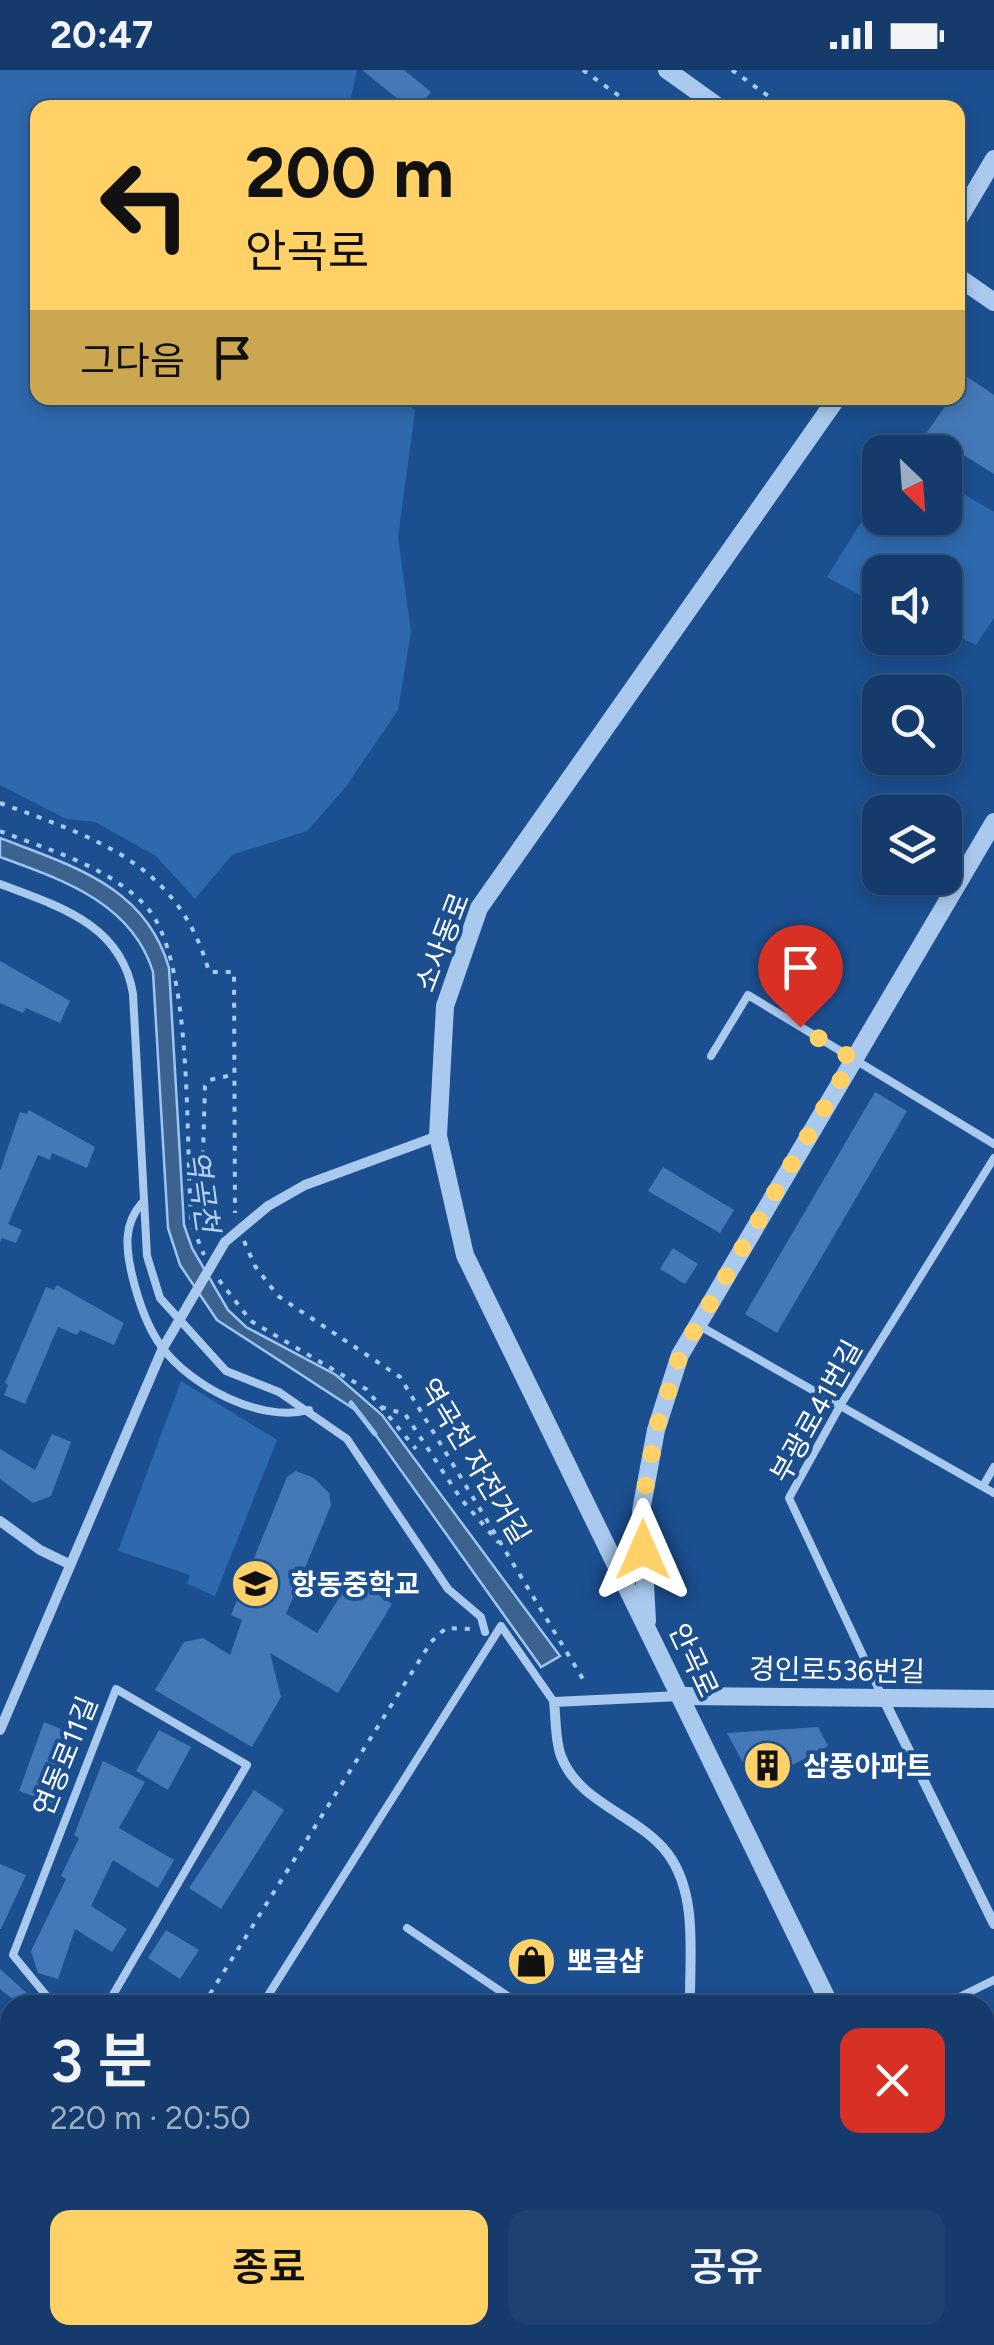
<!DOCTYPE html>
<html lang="ko">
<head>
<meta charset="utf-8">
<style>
	:root { --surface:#143b6b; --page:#1d4271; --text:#f1f3f6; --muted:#9dadc1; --line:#33557e; --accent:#ffd166 }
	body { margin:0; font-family:Figtree,"Noto Sans KR",sans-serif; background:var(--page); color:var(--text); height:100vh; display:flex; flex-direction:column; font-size:38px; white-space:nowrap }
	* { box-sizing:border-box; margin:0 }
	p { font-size:32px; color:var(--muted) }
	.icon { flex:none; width:55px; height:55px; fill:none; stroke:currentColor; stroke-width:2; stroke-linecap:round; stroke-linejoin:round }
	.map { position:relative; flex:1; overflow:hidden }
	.side { position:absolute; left:0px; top:1925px; width:995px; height:350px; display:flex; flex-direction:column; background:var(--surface); border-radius:30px 30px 0 0; box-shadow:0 5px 15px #0003,0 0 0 2px var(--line) }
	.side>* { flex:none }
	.top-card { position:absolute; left:30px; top:30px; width:935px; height:305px; border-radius:20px; box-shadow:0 5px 15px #0003,0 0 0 2px var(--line); background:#ffd166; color:#111; overflow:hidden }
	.needle { width:65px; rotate:155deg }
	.buttons { position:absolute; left:862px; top:365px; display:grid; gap:20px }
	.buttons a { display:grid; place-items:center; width:100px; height:100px; border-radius:20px; background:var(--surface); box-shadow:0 5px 15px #0003,0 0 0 2px var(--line); font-size:50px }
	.pin { position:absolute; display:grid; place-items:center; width:85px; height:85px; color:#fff; margin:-102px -42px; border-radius:50% 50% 50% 0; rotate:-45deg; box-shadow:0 0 10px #0007 }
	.pin .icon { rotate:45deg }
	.me { position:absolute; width:110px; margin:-55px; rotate:0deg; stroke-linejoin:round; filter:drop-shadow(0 0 8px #0008) }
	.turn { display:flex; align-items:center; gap:35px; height:210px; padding:0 50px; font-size:45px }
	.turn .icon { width:130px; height:130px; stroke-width:2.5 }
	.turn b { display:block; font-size:70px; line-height:85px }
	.then { display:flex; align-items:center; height:95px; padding:0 50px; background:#0003; gap:20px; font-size:38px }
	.round { display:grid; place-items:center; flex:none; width:105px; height:105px; border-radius:20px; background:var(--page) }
	.summary { display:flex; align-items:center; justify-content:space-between; height:170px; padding:0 50px }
	h1 { font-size:60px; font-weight:600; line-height:75px }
	.primary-button { display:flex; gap:20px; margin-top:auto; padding:20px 50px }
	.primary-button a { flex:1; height:115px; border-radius:20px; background:var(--accent); color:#111; font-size:40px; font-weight:600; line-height:115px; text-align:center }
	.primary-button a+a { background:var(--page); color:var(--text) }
	.status { display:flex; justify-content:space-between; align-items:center; height:70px; padding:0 50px; background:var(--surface); direction:ltr }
	.status svg { height:28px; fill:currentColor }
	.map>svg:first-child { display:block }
</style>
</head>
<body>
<div class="status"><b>20:47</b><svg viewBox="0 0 49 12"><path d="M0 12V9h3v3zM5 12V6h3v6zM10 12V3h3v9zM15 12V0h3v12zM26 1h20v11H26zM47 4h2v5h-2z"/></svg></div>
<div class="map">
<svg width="994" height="2275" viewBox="0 0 994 2275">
	<rect width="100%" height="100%" fill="#1b4f8f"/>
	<g fill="#2e69ad">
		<polygon points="0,0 357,0 349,37 38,38 38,328 404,328 415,341 398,467 411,562 398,640 345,718 307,761 232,785 195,829 156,786 95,752 66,749 0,715"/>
		<polygon points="945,413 994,442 994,548 976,575 945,560 945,502 880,502 880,536 827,507 880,422 880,448 945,448"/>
		<polygon points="181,1311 277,1370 215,1526 187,1514 190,1505 118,1481"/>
	</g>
	<path fill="#3c6290" stroke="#9cc4f0" stroke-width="2.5" d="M0,768C72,796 146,816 169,898L184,1155L192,1178L228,1240L246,1257L336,1305L382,1345L560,1586L541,1597L360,1343L217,1250L180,1195L168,1158L153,902C132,833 63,810 0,787Z"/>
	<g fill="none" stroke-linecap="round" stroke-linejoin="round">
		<polyline stroke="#9cc4f0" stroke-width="5" points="351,1333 375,1364"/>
	</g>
	<g fill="#4478b7">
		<polygon points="362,0 404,0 431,22 418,38 409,38"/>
		<polygon points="966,306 994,325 994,404 927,362 951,328 958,328"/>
		<polygon points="0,891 70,931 60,953 26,938 23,943 0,933"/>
		<polygon points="875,1022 907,1041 777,1263 745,1244"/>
		<polygon points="29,1040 95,1077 87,1098 52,1083 50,1090 38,1085 8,1154 22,1160 16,1173 2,1168 0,1172 0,1101 20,1042 27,1044"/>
		<polygon points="663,1097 734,1140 720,1163 648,1121"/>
		<polygon points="673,1178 698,1194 685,1214 660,1199"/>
		<polygon points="57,1215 124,1253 114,1275 80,1260 77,1265 58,1257 25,1334 4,1325 8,1315 5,1313 46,1217 54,1220"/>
		<polygon points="52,1364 71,1372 51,1426 33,1433 0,1409 0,1379 35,1400"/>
		<polygon points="296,1401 314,1408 329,1423 331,1435 286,1544 317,1563 358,1498 383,1514 377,1524 392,1534 338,1623 270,1583 281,1627 252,1677 155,1620 184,1572 203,1568 230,1585 242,1550 231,1545 287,1407"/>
		<polygon points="44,1652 73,1664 68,1675 76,1678 55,1734 19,1721"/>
		<polygon points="818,1657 828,1676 755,1715 727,1663"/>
		<polygon points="159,1660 191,1677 168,1720 136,1701"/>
		<polygon points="103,1691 145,1712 119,1758 174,1790 158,1818 113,1790 91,1836 127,1859 112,1882 75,1859 58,1909 38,1903 31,1881 66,1809 61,1806 79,1768 74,1765"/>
		<polygon points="254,1720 284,1740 221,1839 189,1818"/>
		<polygon points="0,1794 26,1805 1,1859 0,1859"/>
		<polygon points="166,1860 199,1880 180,1909 148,1888"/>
		<polygon points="0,1899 30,1926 20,1935 0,1919"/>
	</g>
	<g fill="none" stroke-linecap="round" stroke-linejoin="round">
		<g stroke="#a9c9ee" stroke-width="4" stroke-dasharray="5 8" stroke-linecap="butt">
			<polyline points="583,0 636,38"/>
			<polyline points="732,0 785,38"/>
			<path d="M0,733C95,768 179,793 209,902H234L235,1143"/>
			<path d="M0,761C49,780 104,795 143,833C196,884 184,1079 192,1155L204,1185"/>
			<polyline points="189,1132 202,1119 205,1016 209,1010 232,1005"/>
			<polyline points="244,1171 255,1196 278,1226 400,1307 583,1609"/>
			<polyline points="219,1210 251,1251 366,1319 416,1379"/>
			<polyline points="381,1337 405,1344 461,1429 499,1473"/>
			<polyline points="203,1935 431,1572 446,1558 471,1559"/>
		</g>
		<g stroke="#a9c9ee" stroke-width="8">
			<path d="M0,814C58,836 122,854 133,924L147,1186L160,1228L226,1301L279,1322L347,1369L448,1519L481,1547L485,1562"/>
			<polyline points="711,986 748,925 994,1074"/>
			<path d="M142,1133C123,1154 126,1179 132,1205C138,1230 146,1255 161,1276C190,1316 260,1353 309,1340"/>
			<polyline points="698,1255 994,1423"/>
			<polyline points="983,1416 994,1397"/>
			<polyline points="881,1624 789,1428 840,1336 994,1088"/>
			<polyline points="407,1858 521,1935"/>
			<polyline points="54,1935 13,1885 116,1619 247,1695 107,1935"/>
			<polyline points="262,1935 501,1556 554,1632"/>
			<polyline points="943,1935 994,1910"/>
			<polyline points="460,2265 466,2275"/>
		</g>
		<g stroke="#a9c9ee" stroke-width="10">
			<polyline points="0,1451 40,1480 69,1494"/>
			<path d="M680,1626L554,1632C556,1648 555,1670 561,1686C579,1734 639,1745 668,1784C697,1823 690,1881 690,1927L694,1935"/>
			<polyline points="883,1628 994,1854"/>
			<polyline points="0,1660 163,1278 225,1172 268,1136 305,1115 438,1066"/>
			<polyline points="0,2001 10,2011"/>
			<polyline points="0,2132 10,2123"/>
			<polyline points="985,2207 994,2203"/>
			<polyline points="590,2275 595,2265"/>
		</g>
		<g stroke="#a9c9ee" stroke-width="18">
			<polyline points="667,0 720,38"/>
			<polyline points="958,150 994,89"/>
			<polyline points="958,207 994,232"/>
			<polyline points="647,1551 641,1441 656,1360 680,1285 994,752"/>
			<polyline points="680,1626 994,1629"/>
			<polyline points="830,1935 465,1185 438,1066 445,936 479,838 837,328"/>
			<polyline points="985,2239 994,2257"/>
		</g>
	</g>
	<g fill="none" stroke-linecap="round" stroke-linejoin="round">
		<polyline stroke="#ffd166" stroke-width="18" stroke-dasharray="0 32.4" points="643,1480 641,1441 656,1360 680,1285 853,989 800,957"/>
	</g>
	<defs>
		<symbol id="school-disc" viewBox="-11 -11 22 22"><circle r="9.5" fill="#ffd166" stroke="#1b4f8f"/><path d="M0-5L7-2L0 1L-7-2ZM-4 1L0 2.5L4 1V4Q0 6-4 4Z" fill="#111"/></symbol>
		<symbol id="building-disc" viewBox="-11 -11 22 22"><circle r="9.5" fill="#ffd166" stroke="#1b4f8f"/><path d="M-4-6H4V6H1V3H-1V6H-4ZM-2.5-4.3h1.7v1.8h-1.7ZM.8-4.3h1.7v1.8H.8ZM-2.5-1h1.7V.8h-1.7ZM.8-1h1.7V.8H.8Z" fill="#111"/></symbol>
		<symbol id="shop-disc" viewBox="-11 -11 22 22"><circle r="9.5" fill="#ffd166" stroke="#1b4f8f"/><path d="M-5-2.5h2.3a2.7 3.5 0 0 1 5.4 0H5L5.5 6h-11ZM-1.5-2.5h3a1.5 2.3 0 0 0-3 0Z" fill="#111"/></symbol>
	</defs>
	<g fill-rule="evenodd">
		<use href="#school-disc" x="228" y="1486" width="55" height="55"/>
		<use href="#building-disc" x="740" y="1668" width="55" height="55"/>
		<use href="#shop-disc" x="504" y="1864" width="55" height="55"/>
	</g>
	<g text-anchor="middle" stroke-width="8" stroke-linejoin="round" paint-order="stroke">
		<g font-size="28" fill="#fff" stroke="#1b4f8f">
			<text transform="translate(442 872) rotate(-69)" y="10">소사동로</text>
			<text transform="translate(816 1341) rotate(-61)" y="10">부광로41번길</text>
			<text transform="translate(475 1391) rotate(59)" y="10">역곡천 자전거길</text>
			<text transform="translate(694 1590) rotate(65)" y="10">안곡로</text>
			<text transform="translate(837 1600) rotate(1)" y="10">경인로536번길</text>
			<text transform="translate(65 1686) rotate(-68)" y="10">연동로11길</text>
		</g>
		<g font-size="28" font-weight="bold" fill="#fff" stroke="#1b4f8f" text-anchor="start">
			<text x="291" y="1524">항동중학교</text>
			<text x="803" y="1706">삼풍아파트</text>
			<text x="567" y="1901">뽀글샵</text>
		</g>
		<g font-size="30" font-style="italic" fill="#b5d3f5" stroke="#1b4f8f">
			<text transform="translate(202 1121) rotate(82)" y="10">역곡천</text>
		</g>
	</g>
</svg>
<div class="buttons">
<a><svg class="needle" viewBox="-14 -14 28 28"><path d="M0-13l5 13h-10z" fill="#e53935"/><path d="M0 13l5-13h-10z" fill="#9dadc1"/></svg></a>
<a><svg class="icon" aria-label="sound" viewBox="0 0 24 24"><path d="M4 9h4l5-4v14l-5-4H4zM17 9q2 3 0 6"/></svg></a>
<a><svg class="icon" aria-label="search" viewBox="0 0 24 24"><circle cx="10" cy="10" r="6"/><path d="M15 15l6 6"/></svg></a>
<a><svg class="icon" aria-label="layers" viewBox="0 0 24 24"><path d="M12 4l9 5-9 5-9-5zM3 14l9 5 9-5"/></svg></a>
</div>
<div class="pin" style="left:800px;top:957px;background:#d93025"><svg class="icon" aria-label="arrive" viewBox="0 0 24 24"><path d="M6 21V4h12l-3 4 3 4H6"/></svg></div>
<svg class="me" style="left:643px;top:1480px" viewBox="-20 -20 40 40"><path d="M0-17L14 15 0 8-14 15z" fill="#ffd166" stroke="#fff" stroke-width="4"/></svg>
<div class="top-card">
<div class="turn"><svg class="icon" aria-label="left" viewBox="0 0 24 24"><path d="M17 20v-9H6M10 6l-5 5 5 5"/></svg><div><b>200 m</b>안곡로</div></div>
<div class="then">그다음<svg class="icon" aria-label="arrive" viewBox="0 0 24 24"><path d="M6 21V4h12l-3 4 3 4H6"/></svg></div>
</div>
<section class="side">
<div class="summary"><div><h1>3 분</h1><p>220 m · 20:50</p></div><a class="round" style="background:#d93025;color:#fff"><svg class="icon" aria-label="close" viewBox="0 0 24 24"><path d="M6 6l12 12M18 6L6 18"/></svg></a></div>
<div class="primary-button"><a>종료</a><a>공유</a></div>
</section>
</div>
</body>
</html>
